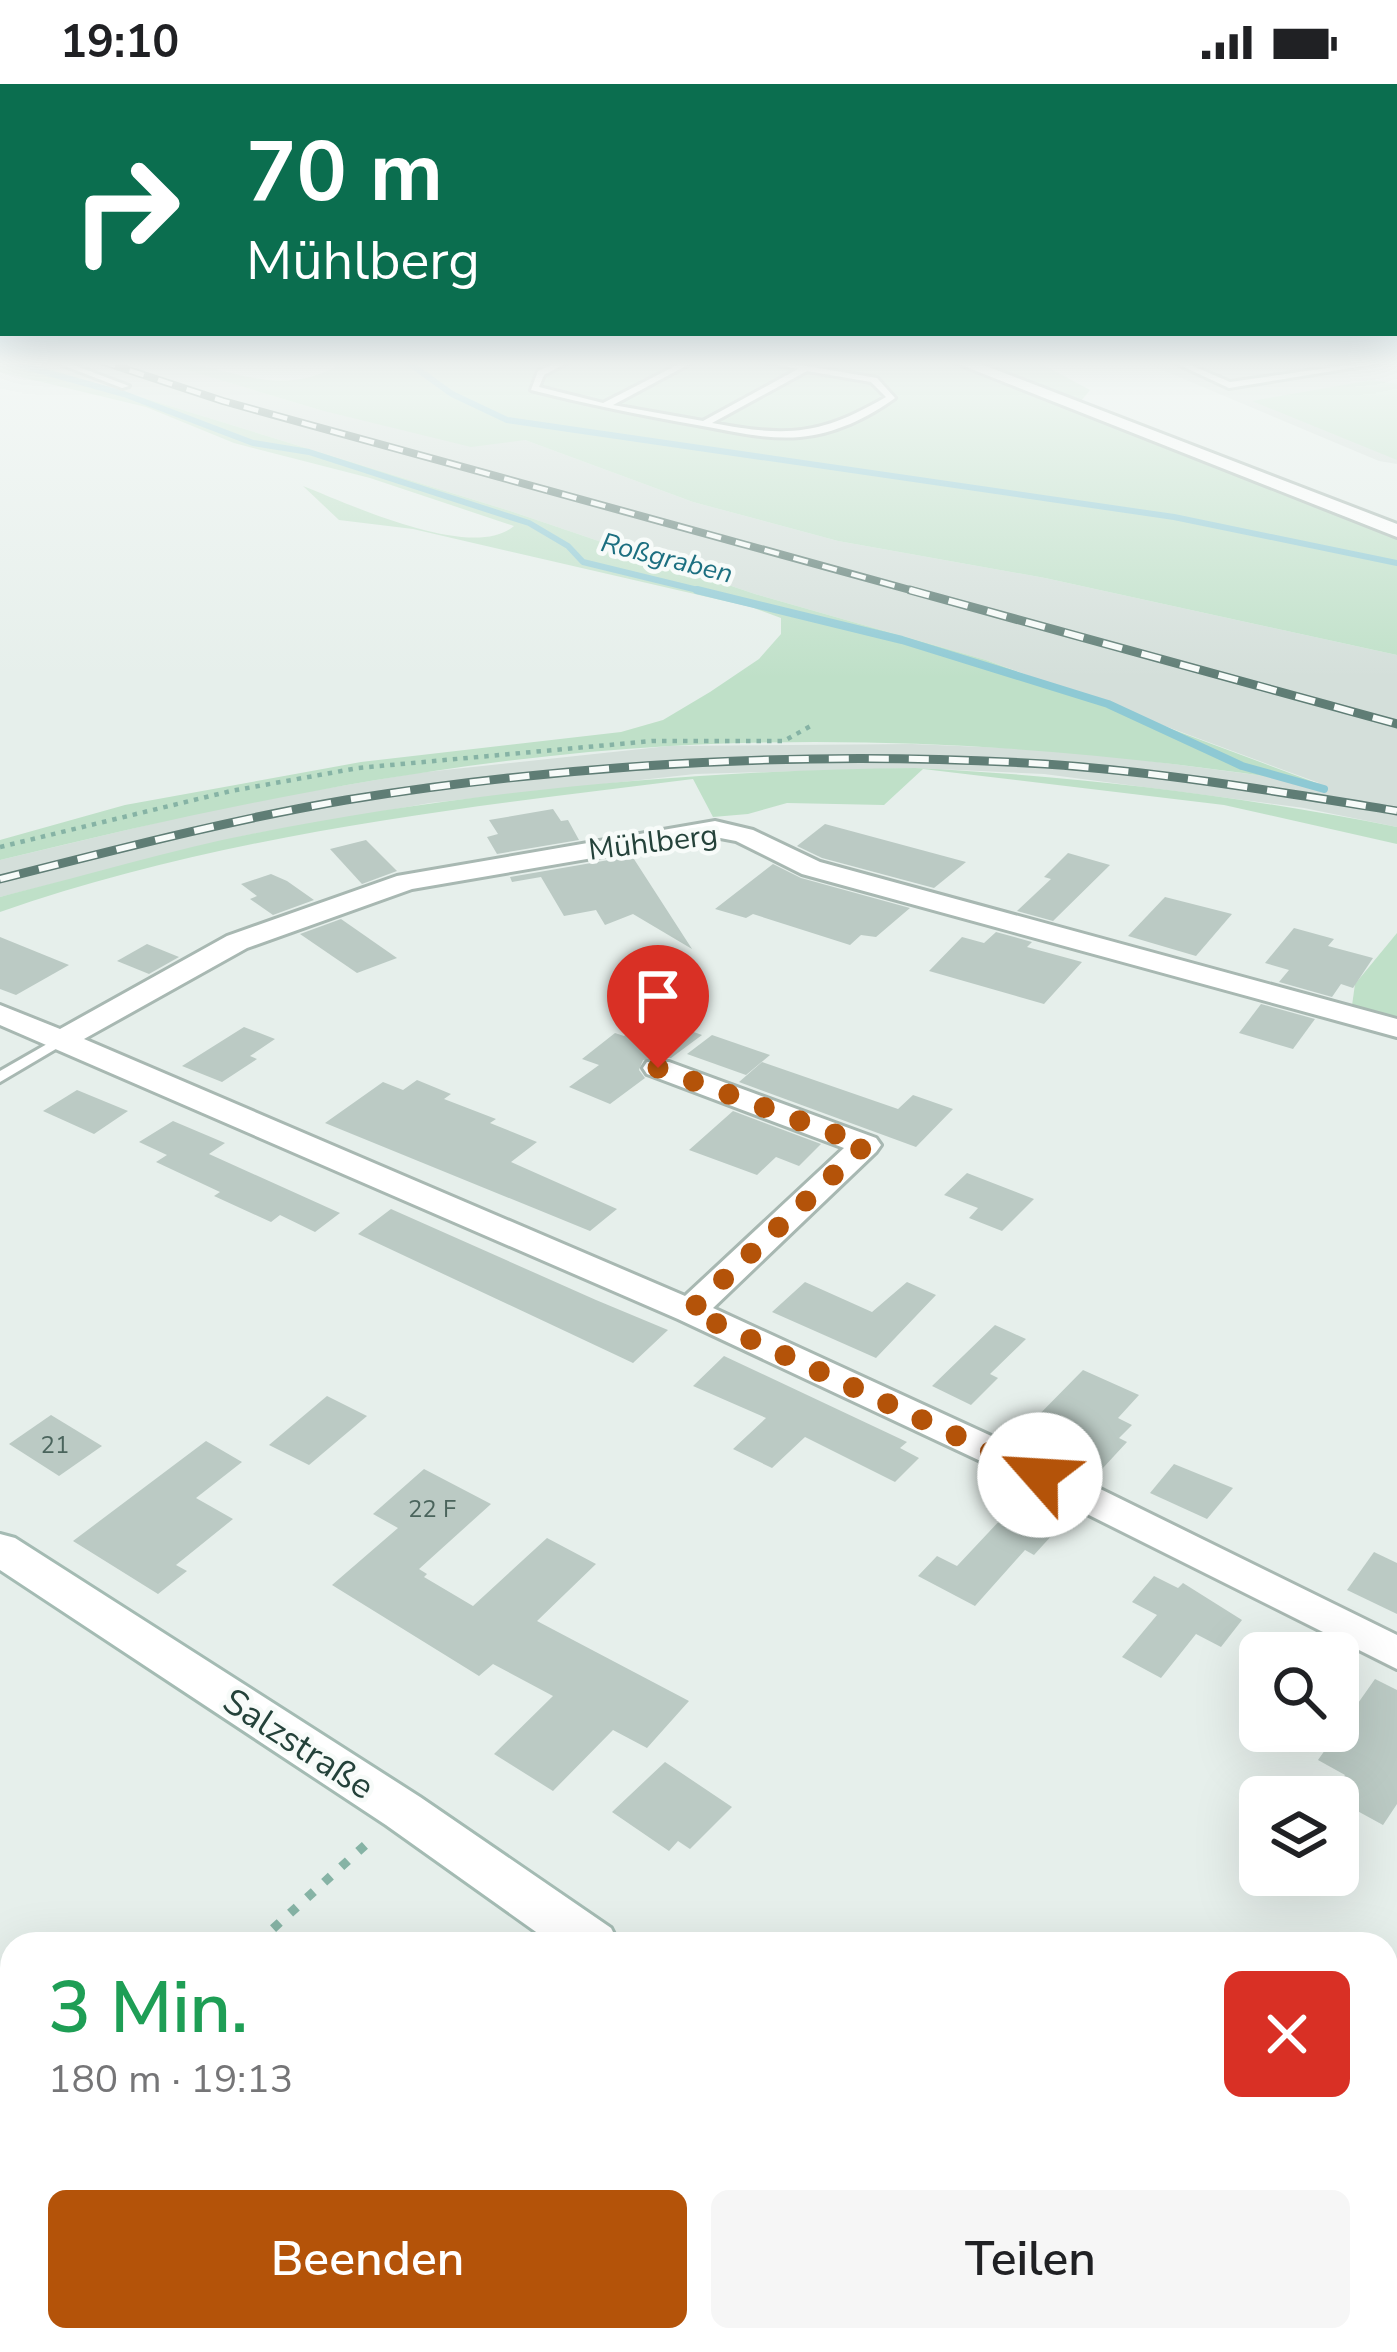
<!DOCTYPE html>
<html lang="de">
<head>
<meta charset="utf-8">
<style>
	:root { --surface:#fff; --page:#f6f6f6; --text:#202124; --muted:#757577; --accent:#b45309 }
	body { margin:0; font-family:"Nunito Sans",sans-serif; background:var(--page); color:var(--text); height:100vh; display:flex; flex-direction:column; font-size:45px; white-space:nowrap }
	* { box-sizing:border-box; margin:0 }
	p { font-size:39px; color:var(--muted) }
	.icon { flex:none; width:66px; height:66px; fill:none; stroke:currentColor; stroke-width:2; stroke-linecap:round; stroke-linejoin:round }
	.map { position:relative; flex:1; overflow:hidden }
	.details { position:absolute; left:0px; top:1848px; width:1398px; height:420px; display:flex; flex-direction:column; background:var(--surface); border-radius:36px 36px 0 0; box-shadow:0 12px 48px #0002 }
	.details>* { flex:none }
	.hud { position:absolute; left:0px; top:0px; width:1398px; height:252px; box-shadow:0 12px 48px #0002; background:#0b6e4f; color:#fff; overflow:hidden }
	.controls { position:absolute; left:1239px; top:1548px; display:grid; gap:24px }
	.controls a { display:grid; place-items:center; width:120px; height:120px; border-radius:18px; background:var(--surface); box-shadow:0 12px 48px #0002; font-size:60px }
	.pin { position:absolute; display:grid; place-items:center; width:102px; height:102px; color:#fff; margin:-123px -51px; border-radius:50% 50% 50% 0; rotate:-45deg; box-shadow:0 0 12px #0007 }
	.pin .icon { rotate:45deg }
	.me { position:absolute; width:132px; margin:-66px; rotate:296deg; stroke-linejoin:round; filter:drop-shadow(0 0 9px #0008) }
	.turn { display:flex; align-items:center; gap:42px; height:252px; padding:0 48px; font-size:54px }
	.turn .icon { width:156px; height:156px; stroke-width:2.5 }
	.turn b { display:block; font-size:84px; line-height:102px }
	.round { display:grid; place-items:center; flex:none; width:126px; height:126px; border-radius:18px; background:var(--page) }
	.headline { display:flex; align-items:center; justify-content:space-between; height:204px; padding:0 48px }
	h1 { font-size:72px; font-weight:600; line-height:90px; color:#1e9e55 }
	.primary-button { display:flex; gap:24px; margin-top:auto; padding:24px 48px }
	.primary-button a { flex:1; height:138px; border-radius:18px; background:var(--accent); color:#fff; font-size:48px; font-weight:600; line-height:138px; text-align:center }
	.primary-button a+a { background:var(--page); color:var(--text) }
	.status { display:flex; justify-content:space-between; align-items:center; height:84px; padding:0 60px; background:var(--surface); direction:ltr }
	.status svg { height:33px; fill:currentColor }
	.map>svg:first-child { display:block }
</style>
</head>
<body>
<div class="status"><b>19:10</b><svg viewBox="0 0 49 12"><path d="M0 12V9h3v3zM5 12V6h3v6zM10 12V3h3v9zM15 12V0h3v12zM26 1h20v11H26zM47 4h2v5h-2z"/></svg></div>
<div class="map">
<svg width="1397" height="2268" viewBox="0 0 1397 2268">
	<rect width="100%" height="100%" fill="#e6efeb"/>
	<g fill="#d4dfda">
		<polygon points="24,277 157,277 320,326 525,356 693,418 838,457 1045,494 1397,571 1397,743 1304,724 1044,690 915,684 695,690 430,719 247,751 0,813 0,776 240,719 417,689 669,662 912,660 1073,667 1319,699 986,576 755,510 507,426"/>
		<polygon points="1141,277 1397,277 1397,380 1379,377"/>
	</g>
	<g fill="#bfe0c8">
		<path d="M0,277H24L507,426L755,510L986,576L1322,701C1106,666 888,650 670,662C444,675 220,722 0,776V756L125,721L361,678L621,648L663,636L710,608L759,575L781,550V534L751,523L413,445L339,436L303,402C349,420 473,478 514,442L370,394L234,359L146,323L0,288Z"/>
		<path d="M157,277C227,277 268,317 336,283L334,277H949L1397,451V571L1045,494L838,457L693,418L525,356L471,363L320,326Z"/>
		<polygon points="977,277 1036,277 1090,306 1081,317"/>
		<polygon points="1372,296 1397,300 1397,376 1252,317"/>
		<path d="M915,684C1078,692 1236,711 1397,743V760L1224,721L923,685L884,721L787,719L748,730L713,733L693,695C459,724 224,750 0,828V813L11,810C91,790 171,766 251,750C470,707 691,686 915,684Z"/>
		<polygon points="1397,849 1397,942 1351,929 1355,900"/>
	</g>
	<g fill="none" stroke-linecap="round" stroke-linejoin="round">
		<g stroke="#8ec9d4" stroke-width="6">
			<polyline points="5,277 124,310 253,359 309,368 529,439 568,462 583,478 710,509"/>
			<polyline points="406,277 452,310 507,336 1174,433 1397,479"/>
		</g>
		<polyline stroke="#8ec9d4" stroke-width="8" points="697,506 902,556 1108,620 1242,682 1324,705"/>
	</g>
	<g fill="#bbcac4">
		<polygon points="553,725 561,737 568,736 579,756 497,770 487,753 498,750 489,736"/>
		<polygon points="825,740 966,778 934,804 822,774 797,762"/>
		<polygon points="366,756 397,787 362,800 330,765"/>
		<polygon points="1068,769 1110,781 1053,837 1017,827 1051,795 1044,793"/>
		<polygon points="632,772 692,865 633,830 605,841 596,826 564,832 541,793 512,798 510,793"/>
		<polygon points="773,780 801,794 910,824 876,853 861,851 850,861 753,830 746,834 715,825"/>
		<polygon points="271,790 287,797 314,816 273,831 250,815 257,812 241,800"/>
		<polygon points="1165,813 1232,830 1196,872 1128,852"/>
		<polygon points="341,835 397,874 357,889 300,850"/>
		<polygon points="1294,844 1334,855 1328,862 1373,874 1353,904 1341,900 1332,913 1279,898 1289,886 1265,879"/>
		<polygon points="996,848 1032,858 1027,863 1082,878 1044,920 929,887 962,853 984,859"/>
		<polygon points="0,853 69,881 16,911 0,905"/>
		<polygon points="147,860 179,873 149,890 117,877"/>
		<polygon points="1261,920 1315,935 1293,965 1239,949"/>
		<polygon points="649,932 702,951 671,974 643,976 639,986 645,994 610,1020 569,1003 599,981 582,975 615,949 624,952"/>
		<polygon points="244,943 275,955 250,972 257,975 222,998 182,982"/>
		<polygon points="712,951 770,971 746,991 687,970"/>
		<polygon points="762,978 898,1025 913,1011 953,1025 916,1063 739,998"/>
		<polygon points="417,996 451,1010 444,1015 496,1035 490,1039 537,1058 511,1078 617,1125 590,1147 325,1039 383,998 403,1006"/>
		<polygon points="77,1006 128,1027 94,1050 43,1027"/>
		<polygon points="733,1027 821,1060 799,1082 776,1073 757,1091 689,1066"/>
		<polygon points="173,1037 225,1059 209,1070 340,1129 315,1148 280,1131 271,1138 214,1112 220,1108 156,1078 167,1071 139,1058"/>
		<polygon points="967,1089 1034,1115 1002,1147 969,1134 978,1124 944,1111"/>
		<polygon points="391,1125 596,1216 668,1246 633,1279 358,1150"/>
		<polygon points="805,1198 872,1228 907,1198 936,1211 876,1274 772,1228"/>
		<polygon points="995,1241 1026,1255 990,1290 998,1294 971,1321 932,1302"/>
		<polygon points="724,1272 907,1358 900,1364 919,1374 895,1398 805,1353 772,1384 733,1365 766,1334 693,1302"/>
		<polygon points="1083,1286 1139,1311 1118,1334 1132,1341 1119,1354 1127,1358 1102,1385 1024,1346"/>
		<polygon points="327,1312 367,1332 309,1381 269,1361"/>
		<polygon points="51,1331 102,1362 59,1392 9,1360"/>
		<polygon points="206,1357 242,1378 196,1414 233,1435 176,1481 187,1487 158,1510 73,1457"/>
		<polygon points="1174,1380 1233,1404 1207,1435 1150,1409"/>
		<polygon points="424,1385 491,1420 419,1485 427,1490 424,1493 473,1522 547,1454 596,1480 537,1537 689,1617 647,1664 613,1646 553,1707 494,1670 553,1612 493,1580 479,1592 332,1501 398,1444 373,1430"/>
		<polygon points="1019,1416 1064,1438 1034,1471 1025,1466 975,1522 918,1492 937,1472 957,1482"/>
		<polygon points="1374,1468 1397,1479 1397,1530 1347,1506"/>
		<polygon points="1154,1492 1178,1504 1183,1499 1242,1536 1221,1563 1196,1550 1161,1594 1122,1573 1157,1531 1132,1518"/>
		<polygon points="1375,1595 1397,1606 1397,1720 1383,1741 1330,1712 1345,1691 1318,1676"/>
		<polygon points="665,1678 732,1723 690,1765 678,1757 669,1767 612,1728"/>
	</g>
	<g fill="none" stroke-linecap="round" stroke-linejoin="round">
		<defs>
			<g id="lane">
				<polygon points="52,277 63,277 129,302 122,304"/>
				<path d="M560,277H570L544,291L539,303L603,319L685,277H695L613,321L703,337L798,285L759,277H776L877,294L895,314C868,334 834,350 800,353C766,356 731,347 697,341C641,331 586,320 531,306L538,287ZM807,287L871,298L886,313C819,352 787,353 712,339Z"/>
				<polygon points="1171,277 1181,277 1230,298 1376,277 1394,277 1229,304"/>
				<polygon points="61,952 66,953 68,956 66,959 0,998 0,987"/>
			</g>
			<g id="street">
				<polygon points="951,277 973,277 1397,440 1397,453"/>
				<polygon points="715,737 753,746 820,778 1397,935 1397,953 802,790 736,757 715,753 412,805 247,864 84,955 685,1212 844,1064 647,990 643,984 647,978 669,978 876,1054 881,1061 876,1068 713,1224 1013,1362 1397,1551 1397,1585 987,1380 678,1235 0,941 0,921 60,945 227,852 397,792"/>
				<polygon points="597,2256 660,2256 655,2268 592,2268"/>
			</g>
			<g id="secondary">
				<polygon points="0,1450 15,1454 420,1713 611,1844 619,1860 553,1860 386,1741 0,1486"/>
				<polygon points="1144,2256 1216,2256 1221,2268 1149,2268"/>
			</g>
		</defs>
		<use href="#lane" stroke="#a8b8b2" stroke-width="6"/>
		<use href="#street" stroke="#a8b8b2" stroke-width="6"/>
		<use href="#secondary" stroke="#a4bbb3" stroke-width="6"/>
		<polyline stroke="#86b3a5" stroke-width="4.5" stroke-dasharray="4.5 6" stroke-linecap="butt" points="0,763 231,707 358,684 652,657 784,657 814,640"/>
		<g stroke="#86b3a5" stroke-width="9" stroke-dasharray="9 14" stroke-linecap="butt">
			<polyline points="256,1860 373,1754"/>
			<polyline points="0,2080 12,2070"/>
		</g>
		<use href="#lane" fill="#fff" fill-rule="evenodd"/>
		<use href="#street" fill="#fff" fill-rule="evenodd"/>
		<use href="#secondary" fill="#fff" fill-rule="evenodd"/>
		<defs>
			<polyline id="rail-far1" points="101,277 223,317 921,509"/>
			<g id="rail">
				<polyline points="910,506 1397,640"/>
				<path d="M0,795C115,766 229,736 346,716C577,679 812,666 1045,680C1163,688 1280,708 1397,727"/>
			</g>
		</defs>
		<use href="#rail-far1" stroke="#5f7d75" stroke-width="8"/>
		<use href="#rail" stroke="#5f7d75" stroke-width="9"/>
		<use href="#rail-far1" stroke="#f7fbf9" stroke-width="4.5" stroke-dasharray="15" stroke-linecap="butt"/>
		<use href="#rail" stroke="#f7fbf9" stroke-width="6" stroke-dasharray="20" stroke-linecap="butt"/>
	</g>
	<linearGradient id="sky" x2="0" y2="1"><stop stop-color="#84bce0"/><stop offset="0.47" stop-color="#f4f8f6"/><stop offset="1" stop-color="#f4f8f6" stop-opacity="0"/></linearGradient>
	<rect width="1397" height="594" fill="url(#sky)"/>
	<g fill="none" stroke-linecap="round" stroke-linejoin="round">
		<polyline stroke="#b45309" stroke-width="21" stroke-dasharray="0 37.8" points="658,984 865,1061 690,1227 1040,1391"/>
	</g>
	<g text-anchor="middle" stroke-width="9" stroke-linejoin="round" paint-order="stroke">
		<g font-size="24" fill="#4a645c">
			<text x="55" y="1369">21</text>
			<text x="432" y="1433">22 F</text>
		</g>
		<g font-size="27" font-style="italic" fill="#1c6f80" stroke="#f7fbf9">
			<text transform="translate(667 474) rotate(14)" y="9">Roßgraben</text>
		</g>
		<g font-size="30" fill="#24423a" stroke="#f7fbf9">
			<text transform="translate(653 758) rotate(-7)" y="10">Mühlberg</text>
		</g>
		<g font-size="36" fill="#24423a" stroke="#f7fbf9">
			<text transform="translate(299 1659) rotate(33)" y="13">Salzstraße</text>
		</g>
	</g>
</svg>
<div class="controls">
<a><svg class="icon" aria-label="search" viewBox="0 0 24 24"><circle cx="10" cy="10" r="6"/><path d="M15 15l6 6"/></svg></a>
<a><svg class="icon" aria-label="layers" viewBox="0 0 24 24"><path d="M12 4l9 5-9 5-9-5zM3 14l9 5 9-5"/></svg></a>
</div>
<div class="pin" style="left:658px;top:984px;background:#d93025"><svg class="icon" aria-label="arrive" viewBox="0 0 24 24"><path d="M6 21V4h12l-3 4 3 4H6"/></svg></div>
<svg class="me" style="left:1040px;top:1391px" viewBox="-20 -20 40 40"><circle r="19" fill="#fff"/><path d="M0-13L10 11 0 6-10 11z" fill="#b45309"/></svg>
<div class="hud">
<div class="turn"><svg class="icon" aria-label="right" viewBox="0 0 24 24"><path d="M7 20v-9h11M14 6l5 5-5 5"/></svg><div><b>70 m</b>Mühlberg</div></div>
</div>
<section class="details">
<div class="headline"><div><h1>3 Min.</h1><p>180 m · 19:13</p></div><a class="round" style="background:#d93025;color:#fff"><svg class="icon" aria-label="close" viewBox="0 0 24 24"><path d="M6 6l12 12M18 6L6 18"/></svg></a></div>
<div class="primary-button"><a>Beenden</a><a>Teilen</a></div>
</section>
</div>
</body>
</html>
